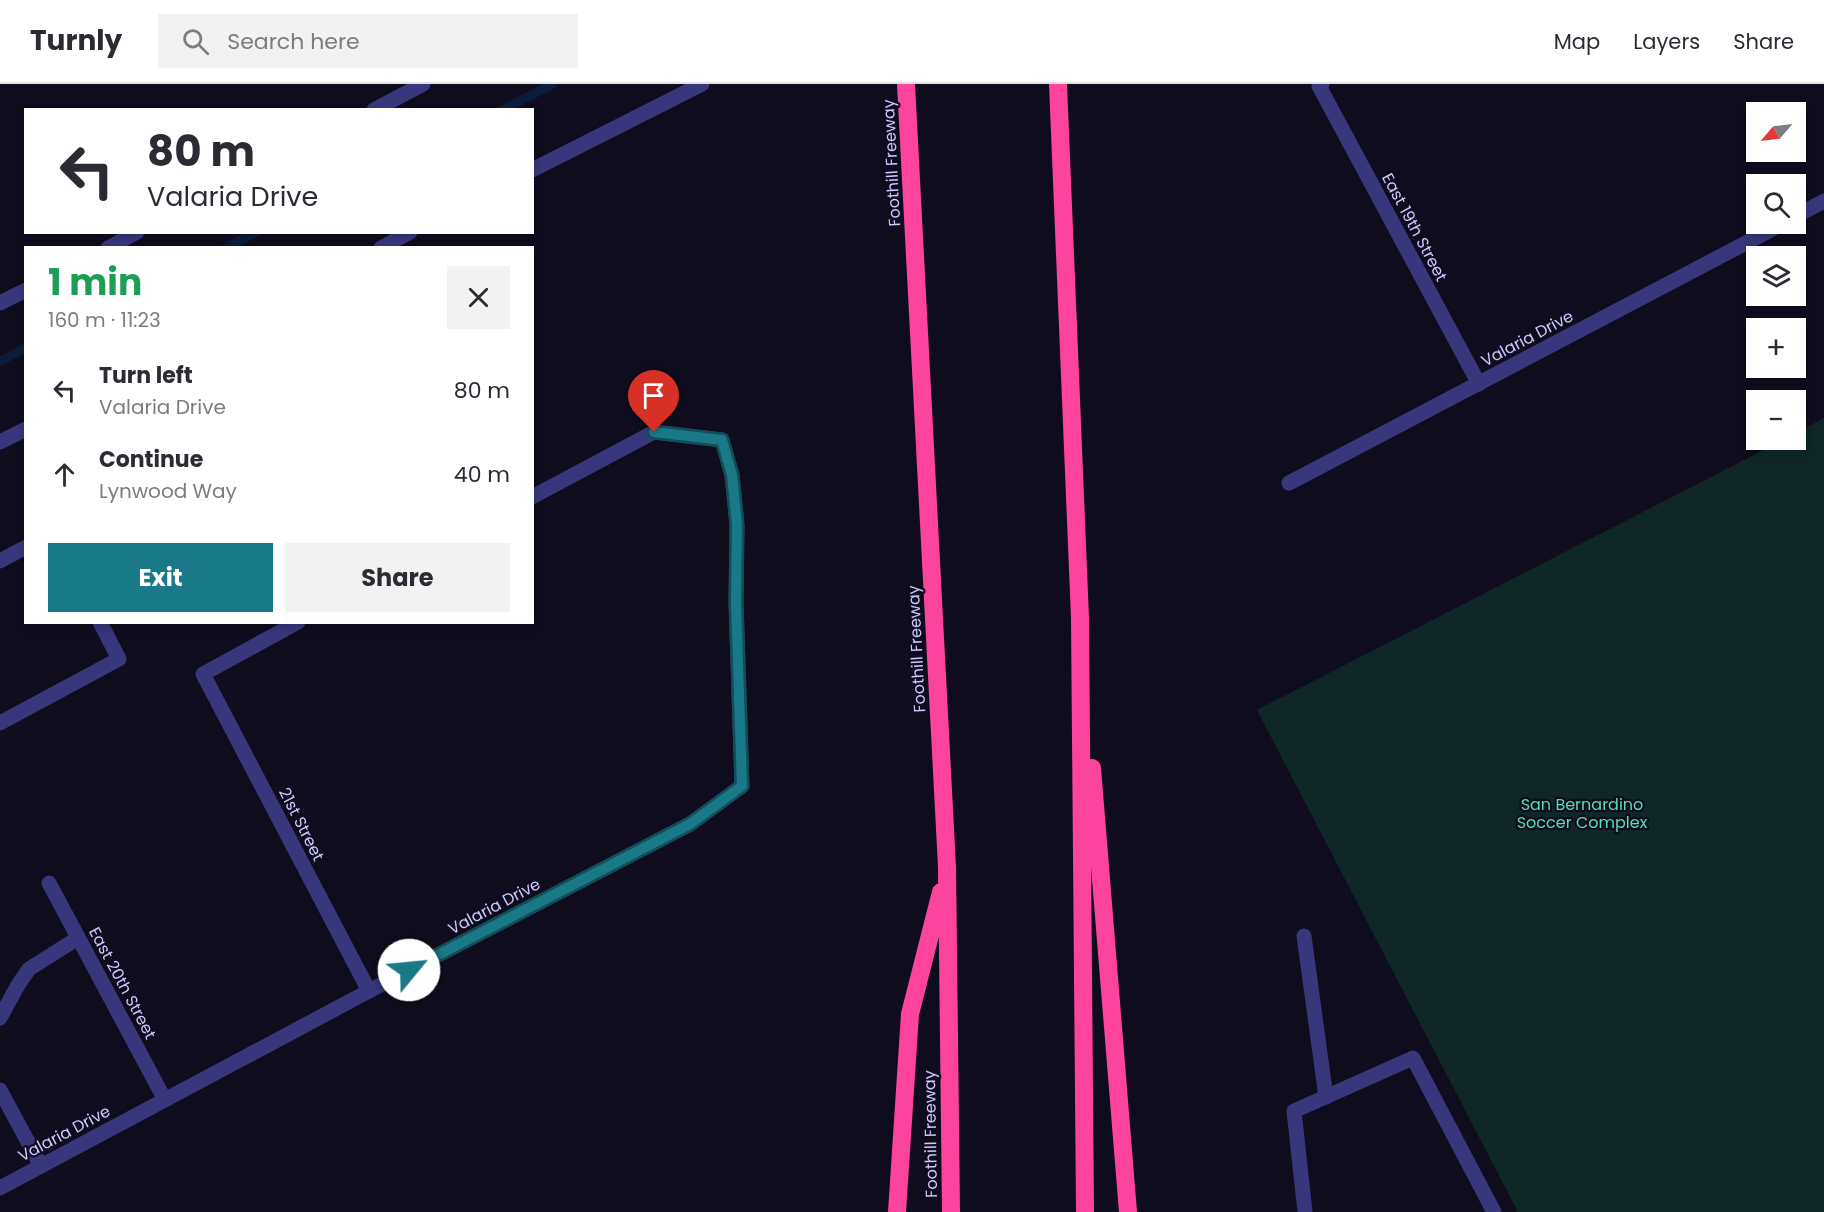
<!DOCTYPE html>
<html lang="en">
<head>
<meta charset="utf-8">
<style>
	:root { --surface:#fff; --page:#f2f2f3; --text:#2b2b33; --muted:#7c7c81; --line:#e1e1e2; --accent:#197988 }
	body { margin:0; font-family:Poppins,sans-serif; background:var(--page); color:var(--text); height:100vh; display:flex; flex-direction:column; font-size:22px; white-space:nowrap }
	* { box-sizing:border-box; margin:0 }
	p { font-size:20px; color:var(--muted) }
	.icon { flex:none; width:33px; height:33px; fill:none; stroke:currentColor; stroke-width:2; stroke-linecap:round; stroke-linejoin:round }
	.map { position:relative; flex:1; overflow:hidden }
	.side { position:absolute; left:24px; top:162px; width:510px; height:378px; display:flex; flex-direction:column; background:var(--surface); border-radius:0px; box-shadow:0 3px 9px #0003 }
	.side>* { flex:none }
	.hud { position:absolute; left:24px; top:24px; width:510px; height:126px; border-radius:0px; box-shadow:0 3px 9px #0003; background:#fff; color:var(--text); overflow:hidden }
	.needle { width:39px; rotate:242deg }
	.controls { position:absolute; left:1746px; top:18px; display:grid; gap:12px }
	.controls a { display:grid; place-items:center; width:60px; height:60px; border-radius:0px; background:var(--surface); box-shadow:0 3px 9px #0003; font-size:30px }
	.pin { position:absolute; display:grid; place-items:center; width:51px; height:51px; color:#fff; margin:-62px -26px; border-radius:50% 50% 50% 0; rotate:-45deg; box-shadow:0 0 6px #0007 }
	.pin .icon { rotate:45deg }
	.me { position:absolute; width:66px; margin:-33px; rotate:62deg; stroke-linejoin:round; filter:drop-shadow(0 0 4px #0008) }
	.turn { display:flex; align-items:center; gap:21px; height:126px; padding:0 24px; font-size:27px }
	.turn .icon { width:78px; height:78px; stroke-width:2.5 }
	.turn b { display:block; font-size:42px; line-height:51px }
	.round { display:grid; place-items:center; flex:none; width:63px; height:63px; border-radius:0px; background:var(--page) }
	.head { display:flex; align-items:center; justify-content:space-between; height:102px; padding:0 24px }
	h1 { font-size:36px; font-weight:700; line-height:45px; color:#1e9e55 }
	.primary-button { display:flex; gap:12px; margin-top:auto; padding:12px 24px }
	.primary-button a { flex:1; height:69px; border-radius:0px; background:var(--accent); color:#fff; font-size:24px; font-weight:700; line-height:69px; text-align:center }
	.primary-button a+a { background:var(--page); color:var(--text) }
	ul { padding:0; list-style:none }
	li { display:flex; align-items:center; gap:18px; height:84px; padding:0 24px }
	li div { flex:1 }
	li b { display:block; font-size:22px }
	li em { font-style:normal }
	header { display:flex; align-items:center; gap:36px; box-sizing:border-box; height:84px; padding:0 30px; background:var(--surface); border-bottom:2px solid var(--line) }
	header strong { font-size:28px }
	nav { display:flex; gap:33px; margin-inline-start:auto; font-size:21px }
	.search { width:420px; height:54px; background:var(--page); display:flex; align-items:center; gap:15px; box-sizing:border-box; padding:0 21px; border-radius:0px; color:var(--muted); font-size:22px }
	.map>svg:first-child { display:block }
</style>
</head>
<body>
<header>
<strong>Turnly</strong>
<div class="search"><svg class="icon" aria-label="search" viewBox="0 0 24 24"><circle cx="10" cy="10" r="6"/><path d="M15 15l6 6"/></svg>Search here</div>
<nav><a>Map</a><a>Layers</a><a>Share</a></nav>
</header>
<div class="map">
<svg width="1824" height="1128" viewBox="0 0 1824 1128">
	<rect width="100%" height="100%" fill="#0f0c1d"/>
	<polygon fill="#0f2726" points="1824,334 1824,1128 1518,1128 1257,626 1783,356 1796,356 1796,349"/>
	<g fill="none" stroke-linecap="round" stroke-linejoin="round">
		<g stroke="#0b1d3d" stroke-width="9">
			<polyline points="502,26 553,0"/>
			<polyline points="226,164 256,148"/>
			<polyline points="0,277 26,264"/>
		</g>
		<g stroke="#39377c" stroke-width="15">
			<polyline points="374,26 423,0"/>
			<polyline points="532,86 702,0"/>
			<polyline points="108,164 137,148"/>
			<polyline points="381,164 410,148"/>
			<polyline points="0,219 26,206"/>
			<polyline points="0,358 26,345"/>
			<polyline points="0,477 26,463"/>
			<polyline points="0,639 119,575 100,538"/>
			<polyline points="0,934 18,901 29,885 78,854"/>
			<polyline points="0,1006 41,1082"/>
		</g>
		<g stroke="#39377c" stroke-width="15">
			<polyline points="1322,0 1319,2 1479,300"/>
			<polyline points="1796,132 1824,117"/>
			<polyline points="1289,399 1782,140"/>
			<polyline points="298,538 203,590 369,907"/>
			<polyline points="49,799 165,1016"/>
			<polyline points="1304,852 1326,1013"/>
			<polyline points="0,1104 369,907 690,740 742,702 736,518 737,441 732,391 722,356 654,348 532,413"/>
			<polyline points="1305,1128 1294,1027 1413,974 1494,1128"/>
		</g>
		<g stroke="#fd449d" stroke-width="18">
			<polyline points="906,0 947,783 951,1128"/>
			<polyline points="1058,0 1080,534 1085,1128"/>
			<polyline points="1092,684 1128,1128"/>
			<polyline points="897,1128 910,930 941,808"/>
		</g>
	</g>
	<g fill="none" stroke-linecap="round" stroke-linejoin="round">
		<defs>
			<polyline id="route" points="409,886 690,740 742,702 736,518 737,441 732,391 722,356 654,348"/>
		</defs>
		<use href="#route" stroke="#104f58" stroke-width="15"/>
		<use href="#route" stroke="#197988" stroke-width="10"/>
	</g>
	<g text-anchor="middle" stroke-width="4.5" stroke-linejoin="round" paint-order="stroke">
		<g font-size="16" fill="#cec8fe" stroke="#0f0c1d">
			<text transform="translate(891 79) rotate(-93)" y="6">Foothill Freeway</text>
			<text transform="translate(1415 143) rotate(62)" y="6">East 19th Street</text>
			<text transform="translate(1527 254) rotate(-28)" y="6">Valaria Drive</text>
			<text transform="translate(916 565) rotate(-93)" y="6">Foothill Freeway</text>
			<text transform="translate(302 740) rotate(63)" y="6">21st Street</text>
			<text transform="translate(494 822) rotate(-28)" y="6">Valaria Drive</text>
			<text transform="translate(123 899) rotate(62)" y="6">East 20th Street</text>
			<text transform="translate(64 1049) rotate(-28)" y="6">Valaria Drive</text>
			<text transform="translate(930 1050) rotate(-91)" y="6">Foothill Freeway</text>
		</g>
		<g font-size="16" fill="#56ddbb" stroke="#0f0c1d">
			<text x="1582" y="726">San Bernardino<tspan x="1582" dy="18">Soccer Complex</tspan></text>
		</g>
	</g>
</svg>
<div class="controls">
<a><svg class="needle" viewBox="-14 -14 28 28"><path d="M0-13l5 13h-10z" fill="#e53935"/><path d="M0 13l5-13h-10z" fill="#7c7c81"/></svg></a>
<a><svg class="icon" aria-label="search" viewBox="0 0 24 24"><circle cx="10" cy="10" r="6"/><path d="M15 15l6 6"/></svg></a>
<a><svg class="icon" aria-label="layers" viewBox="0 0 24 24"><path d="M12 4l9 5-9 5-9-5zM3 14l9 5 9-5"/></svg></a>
<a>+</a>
<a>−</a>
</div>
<div class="pin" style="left:654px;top:348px;background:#d93025"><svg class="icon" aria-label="arrive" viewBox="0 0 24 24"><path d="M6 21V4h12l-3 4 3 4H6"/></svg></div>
<svg class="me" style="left:409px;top:886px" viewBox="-20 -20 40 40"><circle r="19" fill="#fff"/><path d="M0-13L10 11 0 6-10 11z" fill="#197988"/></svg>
<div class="hud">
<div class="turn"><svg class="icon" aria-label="left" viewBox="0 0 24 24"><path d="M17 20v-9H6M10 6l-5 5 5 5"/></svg><div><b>80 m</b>Valaria Drive</div></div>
</div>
<section class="side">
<div class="head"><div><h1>1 min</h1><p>160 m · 11:23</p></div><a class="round"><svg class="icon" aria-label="close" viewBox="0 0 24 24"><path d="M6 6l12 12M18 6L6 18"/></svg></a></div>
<ul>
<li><svg class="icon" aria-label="left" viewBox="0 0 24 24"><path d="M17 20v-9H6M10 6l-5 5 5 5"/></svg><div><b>Turn left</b><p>Valaria Drive</p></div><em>80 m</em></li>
<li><svg class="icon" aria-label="ahead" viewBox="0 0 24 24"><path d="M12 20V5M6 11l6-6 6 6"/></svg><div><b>Continue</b><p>Lynwood Way</p></div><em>40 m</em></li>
</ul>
<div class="primary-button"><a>Exit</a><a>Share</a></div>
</section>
</div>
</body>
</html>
